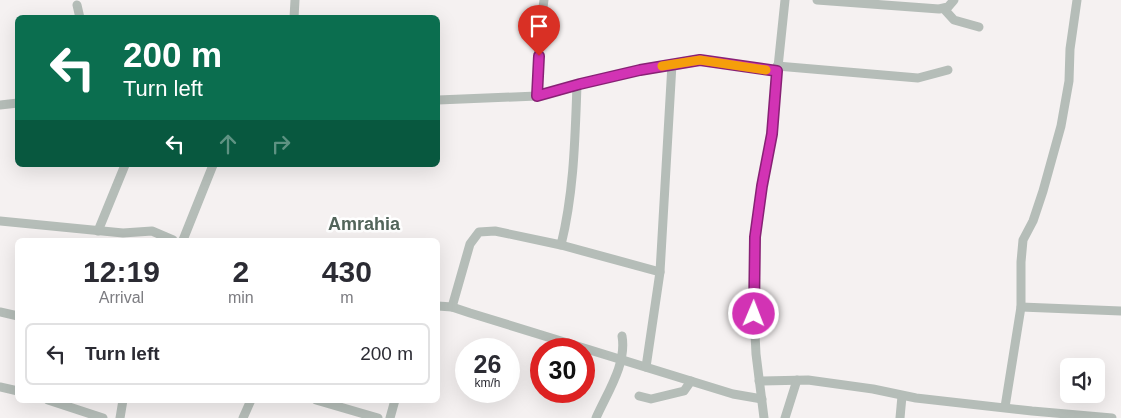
<!DOCTYPE html>
<html lang="en">
<head>
<meta charset="utf-8">
<style>
	:root { --surface:#fff; --page:#f7f7f7; --text:#2b2b33; --muted:#7c7c81; --line:#e1e1e2 }
	body { margin:0; font-family:Helvetica,sans-serif; background:var(--page); color:var(--text); height:100vh; display:flex; flex-direction:column; font-size:19px; white-space:nowrap }
	* { box-sizing:border-box; margin:0 }
	p { font-size:16px; color:var(--muted) }
	.icon { flex:none; width:28px; height:28px; fill:none; stroke:currentColor; stroke-width:2; stroke-linecap:round; stroke-linejoin:round }
	.map { position:relative; flex:1; overflow:hidden }
	.side { position:absolute; left:15px; top:238px; width:425px; height:165px; display:flex; flex-direction:column; background:var(--surface); border-radius:8px; box-shadow:0 5px 20px #0002 }
	.side>* { flex:none }
	.top-card { position:absolute; left:15px; top:15px; width:425px; height:152px; border-radius:8px; box-shadow:0 5px 20px #0002; background:#0b6e4f; color:#fff; overflow:hidden }
	.tools { position:absolute; left:1060px; top:358px; display:grid; gap:10px }
	.tools a { display:grid; place-items:center; width:45px; height:45px; border-radius:8px; background:var(--surface); box-shadow:0 5px 20px #0002; font-size:25px }
	.speed { position:absolute; left:455px; top:338px; display:flex; gap:10px; font-size:25px; font-weight:700; text-align:center }
	.speed>* { display:grid; place-content:center; width:65px; height:65px; border-radius:50%; background:var(--surface); box-shadow:0 5px 20px #0002; line-height:1 }
	.speed small { font-size:12px; font-weight:400 }
	.speed .limit { border:8px solid #d22; background:#fff; color:#111 }
	.pin { position:absolute; display:grid; place-items:center; width:42px; height:42px; color:#fff; margin:-51px -21px; border-radius:50% 50% 50% 0; rotate:-45deg; box-shadow:0 0 5px #0007 }
	.pin .icon { rotate:45deg }
	.me { position:absolute; width:55px; margin:-28px; rotate:1deg; stroke-linejoin:round; filter:drop-shadow(0 0 4px #0008) }
	.turn { display:flex; align-items:center; gap:18px; height:105px; padding:0 25px; font-size:22px }
	.turn .icon { width:65px; height:65px; stroke-width:2.5 }
	.turn b { display:block; font-size:35px; line-height:42px }
	.lanes { display:flex; align-items:center; height:48px; padding:0 25px; background:#0003; justify-content:center; gap:25px; direction:ltr }
	.lanes .off { opacity:.35 }
	.eta { display:flex; justify-content:space-evenly; align-items:center; height:85px; text-align:center }
	.eta b { font-size:30px; font-weight:700; line-height:35px }
	ul { padding:0; list-style:none }
	li { display:flex; align-items:center; gap:15px; height:62px; margin:0 10px 8px; padding:0 15px; border:2px solid var(--line); border-radius:8px }
	li div { flex:1 }
	li b { display:block; font-size:19px }
	li em { font-style:normal }
	.map>svg:first-child { display:block }
</style>
</head>
<body>
<div class="map">
<svg width="1121" height="418" viewBox="0 0 1121 418">
	<rect width="100%" height="100%" fill="#f5f1f1"/>
	<g fill="none" stroke-linecap="round" stroke-linejoin="round">
		<g stroke="#b5bdb8" stroke-width="9">
			<polyline points="817,0 939,9 948,7 954,0"/>
			<polyline points="77,5 80,18"/>
			<polyline points="944,9 954,20 979,27"/>
			<polyline points="294,18 295,0"/>
			<polyline points="777,66 918,78 948,70"/>
			<polyline points="537,96 539,37 544,0"/>
			<polyline points="438,100 537,96 579,84 640,70 700,60 777,71"/>
			<polyline points="0,105 18,103"/>
			<polyline points="0,221 123,233 152,231 173,240"/>
			<polyline points="98,231 125,165"/>
			<polyline points="183,240 213,165"/>
			<polyline points="561,245 660,272"/>
			<polyline points="438,306 452,307 470,313 733,394 762,399"/>
			<path d="M452,307L470,244L479,232L495,231L561,245C574,192 575,139 577,85"/>
			<polyline points="1021,307 1121,311"/>
			<polyline points="0,312 18,316"/>
			<polyline points="646,367 660,272 672,64"/>
			<polyline points="759,381 808,380 873,389 916,398 1032,411 1112,418"/>
			<polyline points="0,387 18,391"/>
			<polyline points="639,396 651,399 684,391 691,381"/>
			<polyline points="48,400 103,418"/>
			<polyline points="316,400 378,418"/>
			<polyline points="1005,407 1021,307 1021,262 1023,240 1033,221 1043,191 1061,126 1069,81 1070,49 1077,0"/>
			<polyline points="120,418 123,400"/>
			<polyline points="243,418 251,400"/>
			<polyline points="390,418 395,400"/>
			<path d="M596,418C607,393 627,364 622,336"/>
			<polyline points="764,418 756,354 754,314 755,237 762,186 771,134 785,0"/>
			<polyline points="785,418 797,380"/>
			<polyline points="900,418 902,396"/>
		</g>
	</g>
	<g fill="none" stroke-linecap="round" stroke-linejoin="round">
		<defs>
			<polyline id="route" points="539,56 537,96 580,84 640,70 700,60 777,71 772,134 762,186 755,237 754,314"/>
		</defs>
		<use href="#route" stroke="#882175" stroke-width="12"/>
		<use href="#route" stroke="#d233b4" stroke-width="9"/>
		<polyline stroke="#f59e0b" stroke-width="9" points="662,66 700,60 766,70"/>
	</g>
	<g text-anchor="middle" stroke-width="5" stroke-linejoin="round" paint-order="stroke">
		<g font-size="18" font-weight="bold" fill="#53655b" stroke="#fff">
			<text x="364" y="230">Amrahia</text>
		</g>
	</g>
</svg>
<div class="tools">
<a><svg class="icon" aria-label="sound" viewBox="0 0 24 24"><path d="M4 9h4l5-4v14l-5-4H4zM17 9q2 3 0 6"/></svg></a>
</div>
<div class="speed"><div>26<small>km/h</small></div><div class="limit">30</div></div>
<div class="pin" style="left:539px;top:56px;background:#d93025"><svg class="icon" aria-label="arrive" viewBox="0 0 24 24"><path d="M6 21V4h12l-3 4 3 4H6"/></svg></div>
<svg class="me" style="left:754px;top:314px" viewBox="-20 -20 40 40"><circle r="17" fill="#d233b4" stroke="#fff" stroke-width="3"/><path d="M0-11L8 9 0 5-8 9z" fill="#fff"/></svg>
<div class="top-card">
<div class="turn"><svg class="icon" aria-label="left" viewBox="0 0 24 24"><path d="M17 20v-9H6M10 6l-5 5 5 5"/></svg><div><b>200 m</b>Turn left</div></div>
<div class="lanes"><svg class="icon" aria-label="left" viewBox="0 0 24 24"><path d="M17 20v-9H6M10 6l-5 5 5 5"/></svg><svg class="icon off" aria-label="ahead" viewBox="0 0 24 24"><path d="M12 20V5M6 11l6-6 6 6"/></svg><svg class="icon off" aria-label="right" viewBox="0 0 24 24"><path d="M7 20v-9h11M14 6l5 5-5 5"/></svg></div>
</div>
<section class="side">
<div class="eta">
<div><b>12:19</b><p>Arrival</p></div>
<div><b>2</b><p>min</p></div>
<div><b>430</b><p>m</p></div>
</div>
<ul>
<li><svg class="icon" aria-label="left" viewBox="0 0 24 24"><path d="M17 20v-9H6M10 6l-5 5 5 5"/></svg><div><b>Turn left</b></div><em>200 m</em></li>
</ul>
</section>
</div>
</body>
</html>
